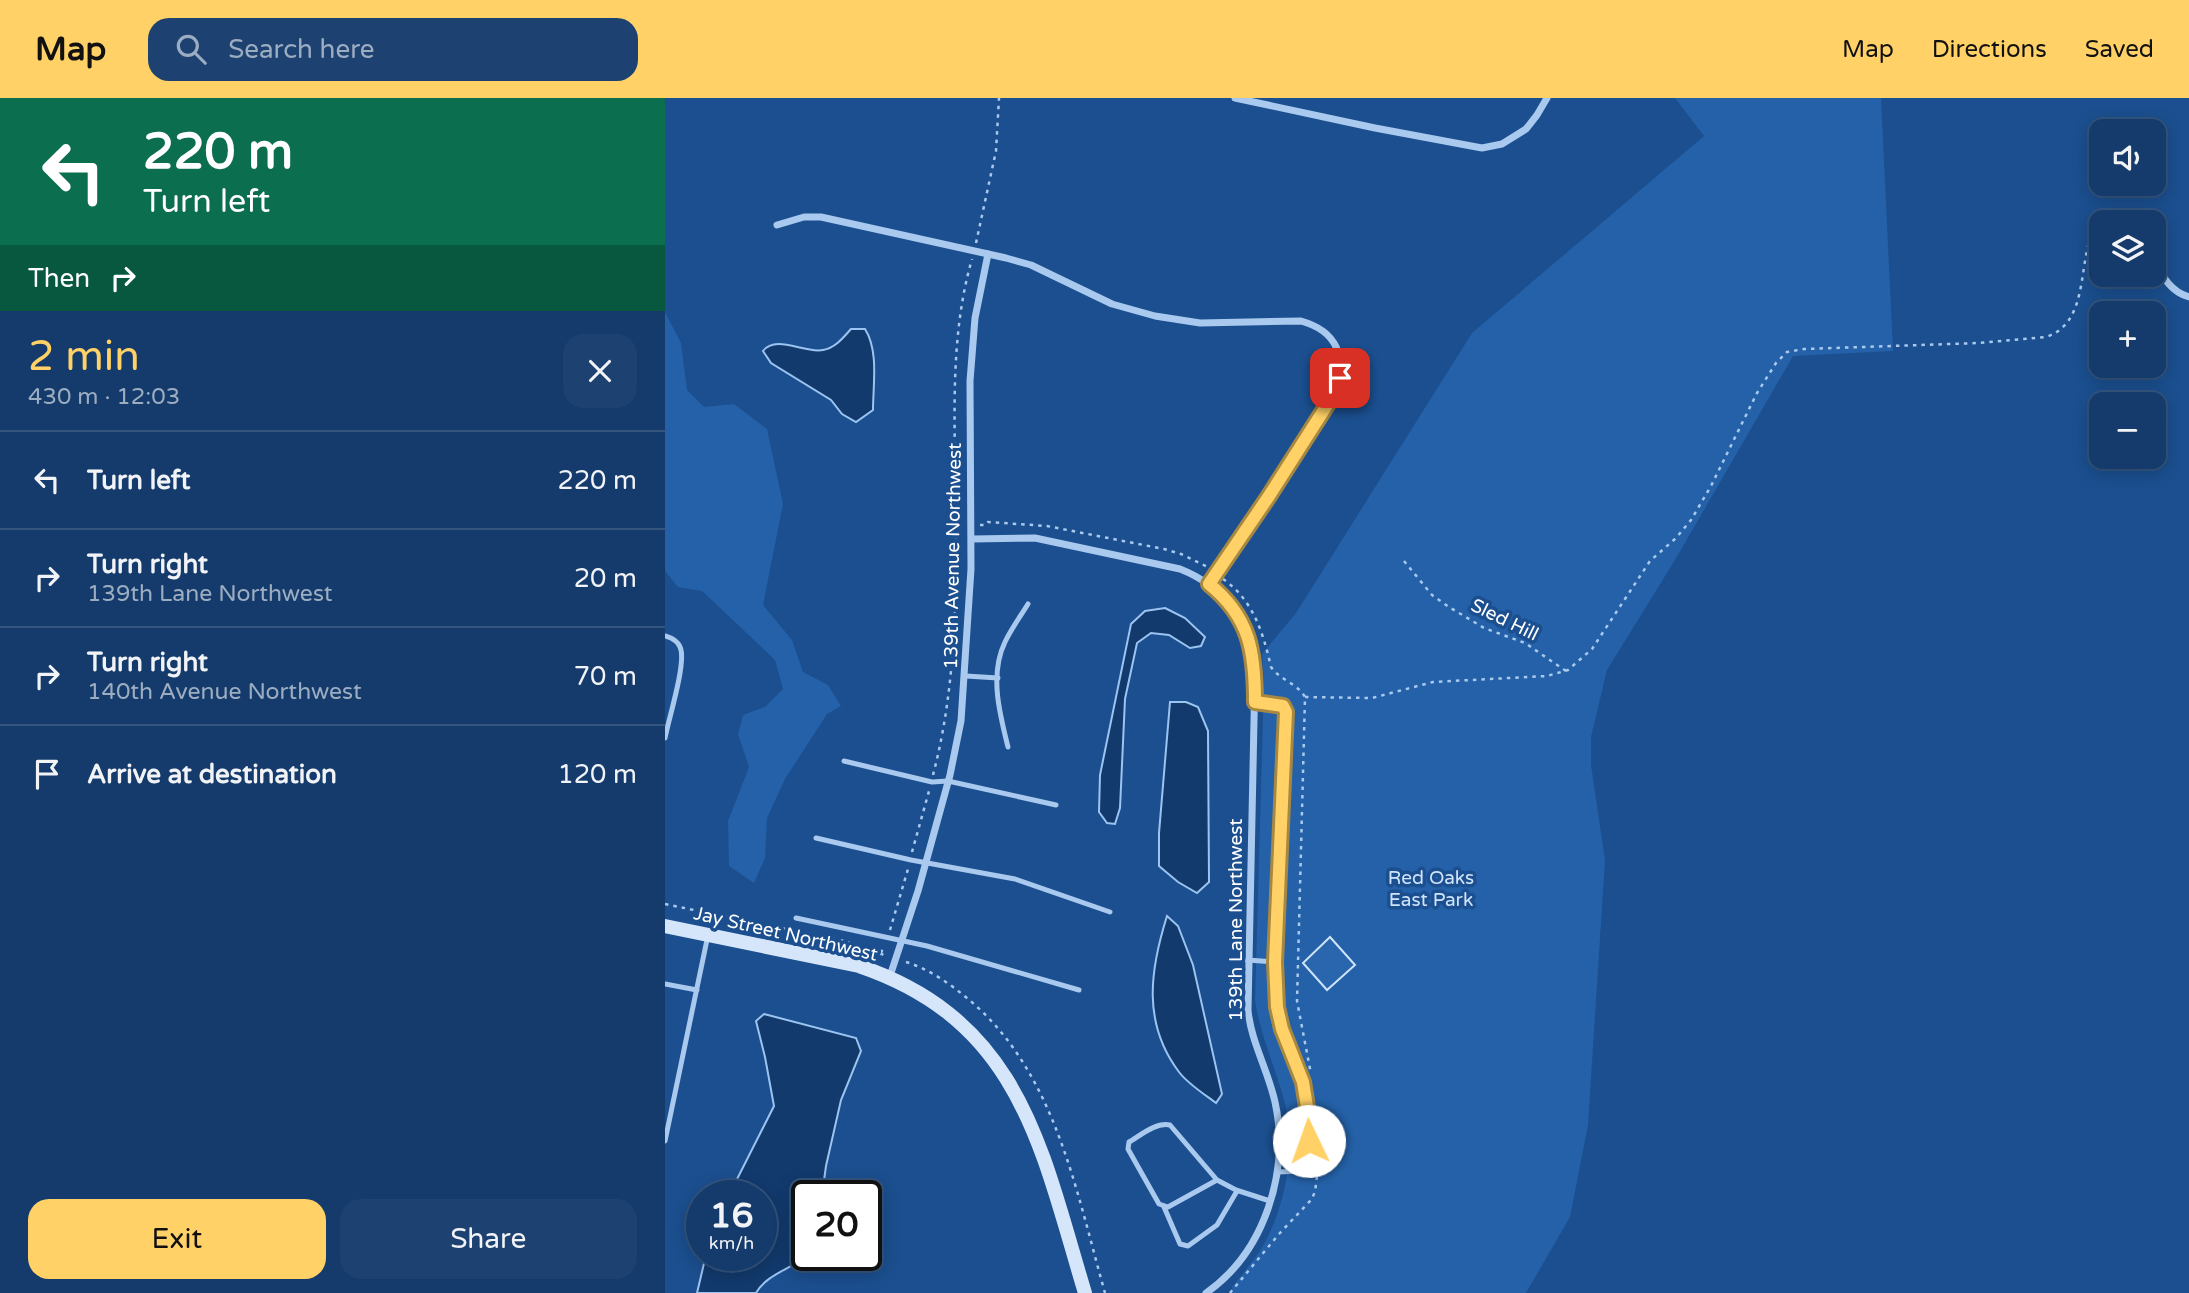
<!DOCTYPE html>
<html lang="en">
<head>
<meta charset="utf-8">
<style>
	:root { --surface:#143b6b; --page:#1d4271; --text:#f1f3f6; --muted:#9dadc1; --line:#33557e; --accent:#ffd166 }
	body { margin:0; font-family:"Varela Round",sans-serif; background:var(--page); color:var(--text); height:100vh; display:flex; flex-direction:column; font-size:26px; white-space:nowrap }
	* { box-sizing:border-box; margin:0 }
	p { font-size:23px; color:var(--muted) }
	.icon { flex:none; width:38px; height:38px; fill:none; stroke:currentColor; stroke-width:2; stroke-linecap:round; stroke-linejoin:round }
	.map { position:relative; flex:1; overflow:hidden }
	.sheet { display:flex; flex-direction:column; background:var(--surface); width:665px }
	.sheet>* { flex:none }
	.banner { background:#0b6e4f; color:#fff; overflow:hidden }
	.fabs { position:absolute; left:1424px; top:21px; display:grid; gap:14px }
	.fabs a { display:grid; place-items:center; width:77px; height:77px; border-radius:14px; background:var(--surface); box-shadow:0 4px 18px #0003,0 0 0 2px var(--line); font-size:35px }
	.speed { position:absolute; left:21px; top:1082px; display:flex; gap:14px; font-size:35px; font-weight:700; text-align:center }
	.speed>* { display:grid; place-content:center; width:91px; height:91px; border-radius:50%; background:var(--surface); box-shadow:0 4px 18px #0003,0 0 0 2px var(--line); line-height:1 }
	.speed small { font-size:18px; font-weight:400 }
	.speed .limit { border:4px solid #111; border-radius:10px; background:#fff; color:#111 }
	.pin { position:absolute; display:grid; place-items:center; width:60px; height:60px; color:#fff; margin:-30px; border-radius:14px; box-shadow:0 4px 10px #0006 }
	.me { position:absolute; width:77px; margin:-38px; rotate:357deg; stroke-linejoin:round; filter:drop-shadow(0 0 5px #0008) }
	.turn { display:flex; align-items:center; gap:24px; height:147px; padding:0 28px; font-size:32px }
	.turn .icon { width:91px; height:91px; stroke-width:2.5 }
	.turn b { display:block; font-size:49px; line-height:60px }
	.then { display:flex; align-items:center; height:66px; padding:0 28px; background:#0003; gap:14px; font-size:26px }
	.round { display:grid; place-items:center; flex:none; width:74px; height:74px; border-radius:21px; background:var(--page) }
	.headline { display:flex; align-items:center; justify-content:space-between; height:119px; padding:0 28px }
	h1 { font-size:42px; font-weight:600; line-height:52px; color:var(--accent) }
	.action { display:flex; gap:14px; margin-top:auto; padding:14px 28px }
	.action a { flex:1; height:80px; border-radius:21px; background:var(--accent); color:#111; font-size:28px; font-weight:600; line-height:80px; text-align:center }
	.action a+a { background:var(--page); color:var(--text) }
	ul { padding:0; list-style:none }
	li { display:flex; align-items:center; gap:21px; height:98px; padding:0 28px; border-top:2px solid var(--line) }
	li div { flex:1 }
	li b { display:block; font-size:26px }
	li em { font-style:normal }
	header { display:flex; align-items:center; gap:42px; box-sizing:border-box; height:98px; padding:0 35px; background:var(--accent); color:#111 }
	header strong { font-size:33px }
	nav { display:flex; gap:38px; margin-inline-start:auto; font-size:24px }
	.search { width:490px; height:63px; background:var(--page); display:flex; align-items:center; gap:18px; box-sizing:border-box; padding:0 24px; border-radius:21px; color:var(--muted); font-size:26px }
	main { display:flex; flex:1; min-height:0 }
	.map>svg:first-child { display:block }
</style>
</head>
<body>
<header>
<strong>Map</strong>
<div class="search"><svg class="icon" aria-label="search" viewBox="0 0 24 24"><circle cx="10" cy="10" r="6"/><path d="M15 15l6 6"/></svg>Search here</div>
<nav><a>Map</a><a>Directions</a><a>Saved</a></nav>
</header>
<main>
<section class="sheet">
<div class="banner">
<div class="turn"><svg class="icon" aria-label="left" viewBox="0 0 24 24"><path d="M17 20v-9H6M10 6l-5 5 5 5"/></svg><div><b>220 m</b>Turn left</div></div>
<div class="then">Then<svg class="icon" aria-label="right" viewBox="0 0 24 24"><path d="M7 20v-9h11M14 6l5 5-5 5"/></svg></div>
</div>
<div class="headline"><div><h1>2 min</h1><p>430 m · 12:03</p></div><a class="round"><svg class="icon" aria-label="close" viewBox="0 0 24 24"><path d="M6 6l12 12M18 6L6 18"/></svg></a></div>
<ul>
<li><svg class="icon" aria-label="left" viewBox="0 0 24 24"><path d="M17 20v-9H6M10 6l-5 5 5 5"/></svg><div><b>Turn left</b></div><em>220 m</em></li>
<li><svg class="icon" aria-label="right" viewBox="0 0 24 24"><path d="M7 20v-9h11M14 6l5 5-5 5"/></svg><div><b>Turn right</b><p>139th Lane Northwest</p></div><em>20 m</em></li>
<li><svg class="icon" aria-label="right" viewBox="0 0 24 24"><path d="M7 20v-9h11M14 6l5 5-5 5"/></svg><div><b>Turn right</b><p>140th Avenue Northwest</p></div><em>70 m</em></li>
<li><svg class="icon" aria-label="arrive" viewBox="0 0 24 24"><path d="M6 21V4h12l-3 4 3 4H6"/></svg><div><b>Arrive at destination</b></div><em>120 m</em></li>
</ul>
<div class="action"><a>Exit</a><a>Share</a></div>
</section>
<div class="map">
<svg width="1524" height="1195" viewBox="0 0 1524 1195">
	<rect width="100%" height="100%" fill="#1b4f8f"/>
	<g fill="#2461a8">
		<path d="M1010,0H1216L1228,253L1128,258L1010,462L942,572L926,639V667L940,762L923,1027L905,1119L861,1195H568L567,1189C578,1175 590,1162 599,1146C623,1102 632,1043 617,995C608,964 595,935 590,903L599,585L597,556L631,515L807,235L1039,38Z"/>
		<polygon points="0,214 16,245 22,292 39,309 69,306 102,331 118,406 98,507 127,542 138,574 163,587 176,608 162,616 120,681 102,720 100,760 89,785 64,768 63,723 84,669 73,636 78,617 100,609 118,591 110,562 37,493 13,489 0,473"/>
	</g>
	<g fill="#123a6d" stroke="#9cc4f0" stroke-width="2">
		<path d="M186,231H200C214,253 208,287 208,312L191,324L177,316L166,302L106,265L98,253C111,236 140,256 158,252C170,250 178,240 186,231Z"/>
		<polygon points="500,510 520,520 540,539 536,548 525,550 504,537 486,535 472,545 460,601 455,710 450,726 442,725 434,714 435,677 466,526 480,513"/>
		<polygon points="505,604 521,604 533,609 543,633 544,784 532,795 513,784 494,768 494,735"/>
		<path d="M502,818L513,828L528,867L557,996L551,1005C539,996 523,986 514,974C477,925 485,872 502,818Z"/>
		<path d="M99,916L191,940L196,953L176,1002L161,1068L157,1097H142L143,1157C126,1171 102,1176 91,1195H32L41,1157H96V1097H64L109,1008L100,959L91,923Z"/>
	</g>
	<polygon fill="#2a66ad" stroke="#cfe3fa" stroke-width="2" points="665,839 690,867 662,892 638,865"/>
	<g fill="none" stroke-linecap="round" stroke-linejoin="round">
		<g stroke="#a9c9ee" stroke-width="2.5" stroke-dasharray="3.5 5" stroke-linecap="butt">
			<polyline points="311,145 331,53 334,0"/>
			<polyline points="315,427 320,427 323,424 382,428 499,451 516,456 545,470"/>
			<polyline points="739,463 767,497 784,509 819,530 860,545 901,573"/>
			<path d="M558,481C588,502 598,534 606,569C615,582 633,586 640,599L632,903L646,976"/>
			<path d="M640,599L707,600L768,584L882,578L903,572L927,551L985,463L1011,440L1026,422L1046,388L1092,295L1111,265L1122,254L1139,251L1314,245L1381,239C1421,226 1414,175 1425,141L1430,135L1437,133"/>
			<path d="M268,677C295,575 291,467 290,363C289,296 288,226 307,161"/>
			<polyline points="247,754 264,693"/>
			<polyline points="0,806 179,843 222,858"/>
			<polyline points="225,832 243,771"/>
			<polyline points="216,855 219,848"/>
			<path d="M241,864C261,870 281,883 297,896C389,968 410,1089 440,1195"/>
			<polyline points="565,1195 614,1136 646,1102 650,1094 653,1070"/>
		</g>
		<g stroke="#a9c9ee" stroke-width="5">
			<path d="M0,538C7,540 14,543 16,552C20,569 4,620 0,640"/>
			<polyline points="301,578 333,580"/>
			<polyline points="590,604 618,608 621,614 610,864 612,909 617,931 638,983 644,1021 644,1065 640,1073 612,1074"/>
			<path d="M343,649C335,617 324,577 340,544C346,531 355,519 363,506"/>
			<polyline points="179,663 267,684 283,683 391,707"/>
			<polyline points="151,740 246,762 350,781 445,814"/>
			<polyline points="131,820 262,848 414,892"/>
			<polyline points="582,862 610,864"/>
			<polyline points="0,886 32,892"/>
			<polyline points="0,1043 43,837"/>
			<path d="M552,1082L503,1109L494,1106L463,1051L464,1044C476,1037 491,1024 505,1027L552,1082L571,1092L605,1103"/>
			<polyline points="499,1109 515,1146 523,1148 552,1127 572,1093"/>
		</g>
		<g stroke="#a9c9ee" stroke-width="7">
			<polyline points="570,0 710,30 817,50 837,46 861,31 872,17 882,0"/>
			<path d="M112,127L139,119H156L341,160L366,167L447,206L490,218L535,225L636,223C672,233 682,259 671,293L604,398L544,486"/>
			<path d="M1489,163C1498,179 1506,194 1524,199"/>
			<path d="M307,441L370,440L515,471C561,489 585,526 590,574L583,912C586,944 603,972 610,1004C625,1073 600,1154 541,1195"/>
			<polyline points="225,878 253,793 285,677 296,623 306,471 305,283 310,220 323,156"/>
		</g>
		<path stroke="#d6e6fa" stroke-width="14" d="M0,828L194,868C356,923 376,1050 420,1195"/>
	</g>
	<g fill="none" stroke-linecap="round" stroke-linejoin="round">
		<defs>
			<path id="route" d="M644,1043V1021L638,984L617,931L612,909L610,864L621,614L618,608L590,604C590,554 585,519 544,486L604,398L671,293L675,280"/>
		</defs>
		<use href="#route" stroke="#a68842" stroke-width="18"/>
		<use href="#route" stroke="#ffd166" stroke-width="12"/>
	</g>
	<g text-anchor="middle" stroke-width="7" stroke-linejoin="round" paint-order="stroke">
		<g font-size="19" fill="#fff" stroke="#1b4f8f">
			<text transform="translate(287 458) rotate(-89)" y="7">139th Avenue Northwest</text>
			<text transform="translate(840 521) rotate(26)" y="7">Sled Hill</text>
			<text transform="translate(570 822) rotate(-90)" y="7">139th Lane Northwest</text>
			<text transform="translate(121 835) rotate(13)" y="7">Jay Street Northwest</text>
		</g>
		<g font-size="19" fill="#cfe3fa" stroke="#1b4f8f">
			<text x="766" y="786">Red Oaks<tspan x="766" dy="22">East Park</tspan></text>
		</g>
	</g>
</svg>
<div class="fabs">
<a><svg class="icon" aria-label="sound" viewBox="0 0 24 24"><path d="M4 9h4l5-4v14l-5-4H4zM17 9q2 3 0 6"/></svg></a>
<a><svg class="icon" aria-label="layers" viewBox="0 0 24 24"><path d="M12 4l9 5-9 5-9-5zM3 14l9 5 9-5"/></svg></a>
<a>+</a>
<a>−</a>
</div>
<div class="speed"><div>16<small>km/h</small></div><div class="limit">20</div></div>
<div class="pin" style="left:675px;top:280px;background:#d93025"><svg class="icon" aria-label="arrive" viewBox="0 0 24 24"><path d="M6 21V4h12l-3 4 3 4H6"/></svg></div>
<svg class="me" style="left:644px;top:1043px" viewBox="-20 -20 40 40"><circle r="19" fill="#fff"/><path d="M0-13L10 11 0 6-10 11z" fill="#ffd166"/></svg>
</div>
</main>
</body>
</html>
